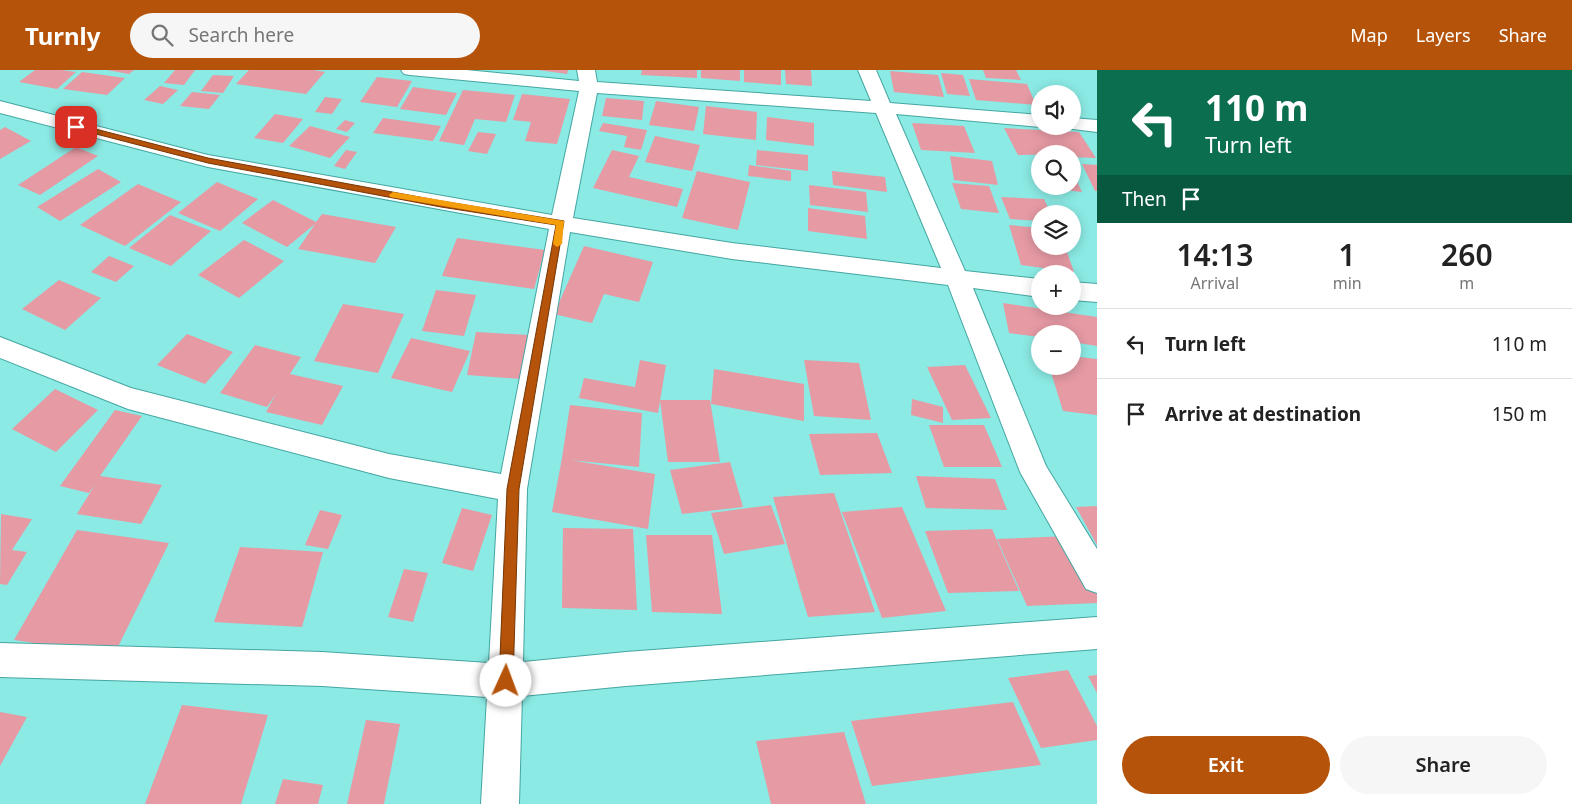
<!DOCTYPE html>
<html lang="en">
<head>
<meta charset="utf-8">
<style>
	:root { --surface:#fff; --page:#f6f6f6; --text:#222; --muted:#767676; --line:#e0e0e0; --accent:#b45309 }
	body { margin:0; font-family:"Noto Sans",sans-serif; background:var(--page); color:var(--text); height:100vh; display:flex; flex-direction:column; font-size:19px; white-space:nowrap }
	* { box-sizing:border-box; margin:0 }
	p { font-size:16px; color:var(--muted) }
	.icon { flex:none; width:28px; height:28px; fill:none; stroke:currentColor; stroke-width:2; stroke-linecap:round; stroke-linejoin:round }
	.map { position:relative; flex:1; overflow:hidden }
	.panel { display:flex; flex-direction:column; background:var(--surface); width:475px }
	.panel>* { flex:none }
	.hud { background:#0b6e4f; color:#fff; overflow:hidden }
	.controls { position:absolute; left:1031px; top:15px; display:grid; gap:10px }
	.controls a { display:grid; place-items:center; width:50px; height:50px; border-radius:50%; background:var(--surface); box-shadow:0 2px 12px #0003; font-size:25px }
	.pin { position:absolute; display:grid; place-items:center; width:42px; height:42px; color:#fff; margin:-21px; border-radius:10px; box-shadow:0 2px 8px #0006 }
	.me { position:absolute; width:55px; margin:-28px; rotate:2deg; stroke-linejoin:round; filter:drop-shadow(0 0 4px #0008) }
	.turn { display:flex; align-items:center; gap:18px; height:105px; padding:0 25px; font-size:22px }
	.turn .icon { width:65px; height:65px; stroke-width:2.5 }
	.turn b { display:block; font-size:35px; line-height:42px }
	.then { display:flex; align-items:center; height:48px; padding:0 25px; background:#0003; gap:10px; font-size:19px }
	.eta { display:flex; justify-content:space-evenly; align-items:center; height:85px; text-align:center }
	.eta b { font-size:30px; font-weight:600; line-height:35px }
	.primary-button { display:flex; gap:10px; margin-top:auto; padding:10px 25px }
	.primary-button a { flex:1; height:58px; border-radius:30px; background:var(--accent); color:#fff; font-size:20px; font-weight:600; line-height:58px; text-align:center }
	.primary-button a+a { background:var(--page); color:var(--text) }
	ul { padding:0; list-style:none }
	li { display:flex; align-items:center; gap:15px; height:70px; padding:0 25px; border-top:1px solid var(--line) }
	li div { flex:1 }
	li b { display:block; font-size:19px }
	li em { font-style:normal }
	header { display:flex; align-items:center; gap:30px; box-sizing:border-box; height:70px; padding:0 25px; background:var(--accent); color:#fff }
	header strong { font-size:24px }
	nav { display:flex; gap:28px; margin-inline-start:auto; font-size:18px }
	.search { width:350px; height:45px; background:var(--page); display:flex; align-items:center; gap:12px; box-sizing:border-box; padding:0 18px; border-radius:28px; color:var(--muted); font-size:19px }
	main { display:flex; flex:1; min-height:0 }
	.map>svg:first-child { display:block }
</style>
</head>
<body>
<header>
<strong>Turnly</strong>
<div class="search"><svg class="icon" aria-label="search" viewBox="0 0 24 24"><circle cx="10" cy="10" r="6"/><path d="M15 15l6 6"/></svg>Search here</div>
<nav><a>Map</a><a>Layers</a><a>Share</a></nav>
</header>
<main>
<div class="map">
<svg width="1097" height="734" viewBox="0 0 1097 734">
	<rect width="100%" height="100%" fill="#8beae4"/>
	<g fill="#e69aa4">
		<polygon points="35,0 62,0 76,2 57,19 19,12"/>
		<polygon points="107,0 134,0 129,4"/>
		<polygon points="175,0 195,0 184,15 164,13"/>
		<polygon points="249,0 314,0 325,2 306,24 236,14"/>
		<polygon points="538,0 568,0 567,4"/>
		<polygon points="642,0 697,0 697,8 641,5"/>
		<polygon points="701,0 740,0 740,11 701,8"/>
		<polygon points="744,0 781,0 781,15 744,12"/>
		<polygon points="785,0 811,0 812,16 786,14"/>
		<polygon points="983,0 1016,0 1021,10 986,8"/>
		<polygon points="890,1 938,5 944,27 894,22"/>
		<polygon points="82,2 125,8 107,25 63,19"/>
		<polygon points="941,3 963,5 970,26 947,24"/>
		<polygon points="213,5 234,6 223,23 201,21"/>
		<polygon points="377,7 412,11 397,37 360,32"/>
		<polygon points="969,9 1027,14 1036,35 976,30"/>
		<polygon points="160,16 178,20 163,34 144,30"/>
		<polygon points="413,17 457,23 446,45 400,39"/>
		<polygon points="463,20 515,25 506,52 475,49 464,75 439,71"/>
		<polygon points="192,22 220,25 209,39 180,36"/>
		<polygon points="522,24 570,29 557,74 525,71 531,52 513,50"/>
		<polygon points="325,27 342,29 332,44 315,42"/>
		<polygon points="606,28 644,31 642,50 602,46"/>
		<polygon points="656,31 699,37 694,61 649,55"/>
		<polygon points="706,36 757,42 756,70 703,64"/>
		<polygon points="275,44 303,49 283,73 254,68"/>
		<polygon points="767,47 814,53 814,76 766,70"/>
		<polygon points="383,48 441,56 433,71 373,63"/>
		<polygon points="345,50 355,53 347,62 336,59"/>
		<polygon points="603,53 647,60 641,80 624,77 627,66 599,61"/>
		<polygon points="912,53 964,56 975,83 921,80"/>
		<polygon points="310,56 350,67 330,88 289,76"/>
		<polygon points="5,57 31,71 0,89 0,60"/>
		<polygon points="1004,58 1079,62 1096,88 1072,87 1072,84 1018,85"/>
		<polygon points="478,62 496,64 487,84 468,81"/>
		<polygon points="655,66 700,75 692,101 645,92"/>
		<polygon points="76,77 98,86 40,125 18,115"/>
		<polygon points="346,80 357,82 345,99 334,96"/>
		<polygon points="612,80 639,86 629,107 683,119 677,137 593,118"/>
		<polygon points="757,80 808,85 808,101 756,95"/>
		<polygon points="950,86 992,91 998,115 954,110"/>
		<polygon points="1082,94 1097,95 1097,121 1095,121"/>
		<polygon points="749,95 791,101 791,111 748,106"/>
		<polygon points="98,99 121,112 60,151 37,137"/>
		<polygon points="697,101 750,112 738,160 682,148"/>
		<polygon points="832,101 885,107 887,122 833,115"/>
		<polygon points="1072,101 1082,122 1064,120 1062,116 1072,116"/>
		<polygon points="217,112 258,129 220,161 178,143"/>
		<polygon points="952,113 989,116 999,143 961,139"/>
		<polygon points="138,114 181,132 125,176 80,155"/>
		<polygon points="809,115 866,122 868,142 810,135"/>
		<polygon points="1001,127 1044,129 1051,144 1040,144 1040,151 1010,149"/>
		<polygon points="273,130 316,152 322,144 396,157 375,193 298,179 315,154 287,177 242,153"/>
		<polygon points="808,138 865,146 867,169 808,161"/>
		<polygon points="170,145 211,161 171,196 129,178"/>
		<polygon points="1009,155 1040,158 1040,176 1065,176 1074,202 1021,195"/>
		<polygon points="457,168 545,180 534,219 442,206"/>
		<polygon points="244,170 284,191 239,228 198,205"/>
		<polygon points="584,176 653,192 639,232 604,224 592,253 554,244"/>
		<polygon points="109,186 134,196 116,212 91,202"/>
		<polygon points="59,210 101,228 65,260 22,239"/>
		<polygon points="436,220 476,225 464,266 422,261"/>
		<polygon points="1003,233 1097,247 1097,276 1072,272 1072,264 1040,264 1040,267 1009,263"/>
		<polygon points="343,234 404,244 378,303 314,291"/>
		<polygon points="476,262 528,265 521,309 467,305"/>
		<polygon points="187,264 233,282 205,314 157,295"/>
		<polygon points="411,268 470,281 452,322 391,308"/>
		<polygon points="255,275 301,287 290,304 343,316 322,355 266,342 276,324 267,337 220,323"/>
		<polygon points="1072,286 1097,289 1097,345 1063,341 1049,296 1072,296"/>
		<polygon points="640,290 666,295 658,343 579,328 584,308 635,317"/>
		<polygon points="804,290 859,293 871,350 814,346"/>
		<polygon points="965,295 991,348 952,350 927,297"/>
		<polygon points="714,299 804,314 804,351 711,334"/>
		<polygon points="55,319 98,340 56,382 12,359"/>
		<polygon points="912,329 943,337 943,353 911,345"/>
		<polygon points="660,330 710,330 720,392 668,392"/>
		<polygon points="570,335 642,343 639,397 570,390 655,404 648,459 552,442 562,388"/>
		<polygon points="115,340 142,346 100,406 162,415 141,454 77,444 96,413 89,423 60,416"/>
		<polygon points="929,355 984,355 1002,397 944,397"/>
		<polygon points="877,363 892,403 820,405 809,364"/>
		<polygon points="730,392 743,437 682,444 670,400"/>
		<polygon points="916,406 995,409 1007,440 926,438"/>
		<polygon points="834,423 875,542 808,547 773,427"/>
		<polygon points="771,435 785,474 724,484 711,443"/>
		<polygon points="1097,436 1097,475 1076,437"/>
		<polygon points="902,437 946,541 882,548 842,442"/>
		<polygon points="462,438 492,445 473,501 442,493"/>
		<polygon points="320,440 342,445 328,479 305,475"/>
		<polygon points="1,444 32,449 12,480 27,482 7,515 0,514"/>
		<polygon points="563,458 633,459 637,540 562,538"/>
		<polygon points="992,459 1019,521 948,523 925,461"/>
		<polygon points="77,460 169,473 114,585 14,570"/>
		<polygon points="646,465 712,465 722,544 652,542"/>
		<polygon points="1069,466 1097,522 1097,533 1027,536 997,469"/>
		<polygon points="240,477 323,482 302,557 214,552"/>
		<polygon points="404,499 428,503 413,552 388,547"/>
		<polygon points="1068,600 1097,656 1097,670 1041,678 1008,608"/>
		<polygon points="1097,605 1097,623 1088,606"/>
		<polygon points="1013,632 1041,695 872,716 851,651"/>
		<polygon points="182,635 268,645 241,734 145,734"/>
		<polygon points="0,642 27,647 0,696"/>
		<polygon points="366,650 400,654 384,734 347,734"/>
		<polygon points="844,662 866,734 771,734 756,671"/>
		<polygon points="283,709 323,715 318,734 275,734"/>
	</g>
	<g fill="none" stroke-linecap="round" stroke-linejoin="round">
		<defs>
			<g id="minor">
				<path d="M401,0H466L579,11L577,0H595L597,12L871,31L858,0H876L890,33L1040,45V57L896,44L965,201L1040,209V227L973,218L1046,396L1097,479V523L1086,519L1020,402L948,215L732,189L570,162L527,419L523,592L626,582L1097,547V579L626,616L522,626L519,734H481L487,627L322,616L0,607V573L322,582L489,593L498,429L389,408L128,339L0,288V267L131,318L389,384L501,404L549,159L208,97L0,43V31L208,85L552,145L579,21L410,5L404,4ZM597,23L876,43L941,198L732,173L573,148Z"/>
				<polygon points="1072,48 1097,50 1097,62 1065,58 1064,56 1072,56"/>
				<polygon points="1072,212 1097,214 1097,232 1072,230"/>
			</g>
		</defs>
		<use href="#minor" stroke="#44a6a1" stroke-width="2"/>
		<use href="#minor" fill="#fff" fill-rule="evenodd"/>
	</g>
	<polygon fill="#b45309" stroke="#753606" points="76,54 208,88 441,131 564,151 519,419 513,611 511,616 506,618 501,616 499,611 507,419 556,155 441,137 208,93 73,58 73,55"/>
	<polygon fill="#f59e0b" points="393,122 564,151 562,174 557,177 553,174 556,155 390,127 389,125"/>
</svg>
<div class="controls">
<a><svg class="icon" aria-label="sound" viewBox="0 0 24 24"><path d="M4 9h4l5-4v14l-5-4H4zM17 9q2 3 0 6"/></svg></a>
<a><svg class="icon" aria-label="search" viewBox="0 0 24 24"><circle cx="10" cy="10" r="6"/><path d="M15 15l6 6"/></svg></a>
<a><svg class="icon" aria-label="layers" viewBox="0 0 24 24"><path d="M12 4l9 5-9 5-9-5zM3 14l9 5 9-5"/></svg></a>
<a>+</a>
<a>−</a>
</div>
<div class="pin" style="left:76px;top:57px;background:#d93025"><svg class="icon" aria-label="arrive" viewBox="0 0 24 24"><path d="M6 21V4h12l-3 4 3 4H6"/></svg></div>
<svg class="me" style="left:506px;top:611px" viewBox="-20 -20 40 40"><circle r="19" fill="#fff"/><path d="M0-13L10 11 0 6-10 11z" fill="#b45309"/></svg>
</div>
<section class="panel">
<div class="hud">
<div class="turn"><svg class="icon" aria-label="left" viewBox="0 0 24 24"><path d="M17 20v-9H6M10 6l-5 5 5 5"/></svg><div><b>110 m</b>Turn left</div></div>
<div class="then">Then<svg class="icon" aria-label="arrive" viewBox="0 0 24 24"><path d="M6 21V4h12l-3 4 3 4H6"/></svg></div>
</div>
<div class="eta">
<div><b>14:13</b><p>Arrival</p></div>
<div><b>1</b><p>min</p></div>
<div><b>260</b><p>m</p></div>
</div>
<ul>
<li><svg class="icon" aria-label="left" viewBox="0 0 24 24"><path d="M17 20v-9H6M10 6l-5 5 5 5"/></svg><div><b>Turn left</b></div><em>110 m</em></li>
<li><svg class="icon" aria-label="arrive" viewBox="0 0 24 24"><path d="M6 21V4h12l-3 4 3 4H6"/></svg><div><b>Arrive at destination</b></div><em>150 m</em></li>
</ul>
<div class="primary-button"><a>Exit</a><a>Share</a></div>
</section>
</main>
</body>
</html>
